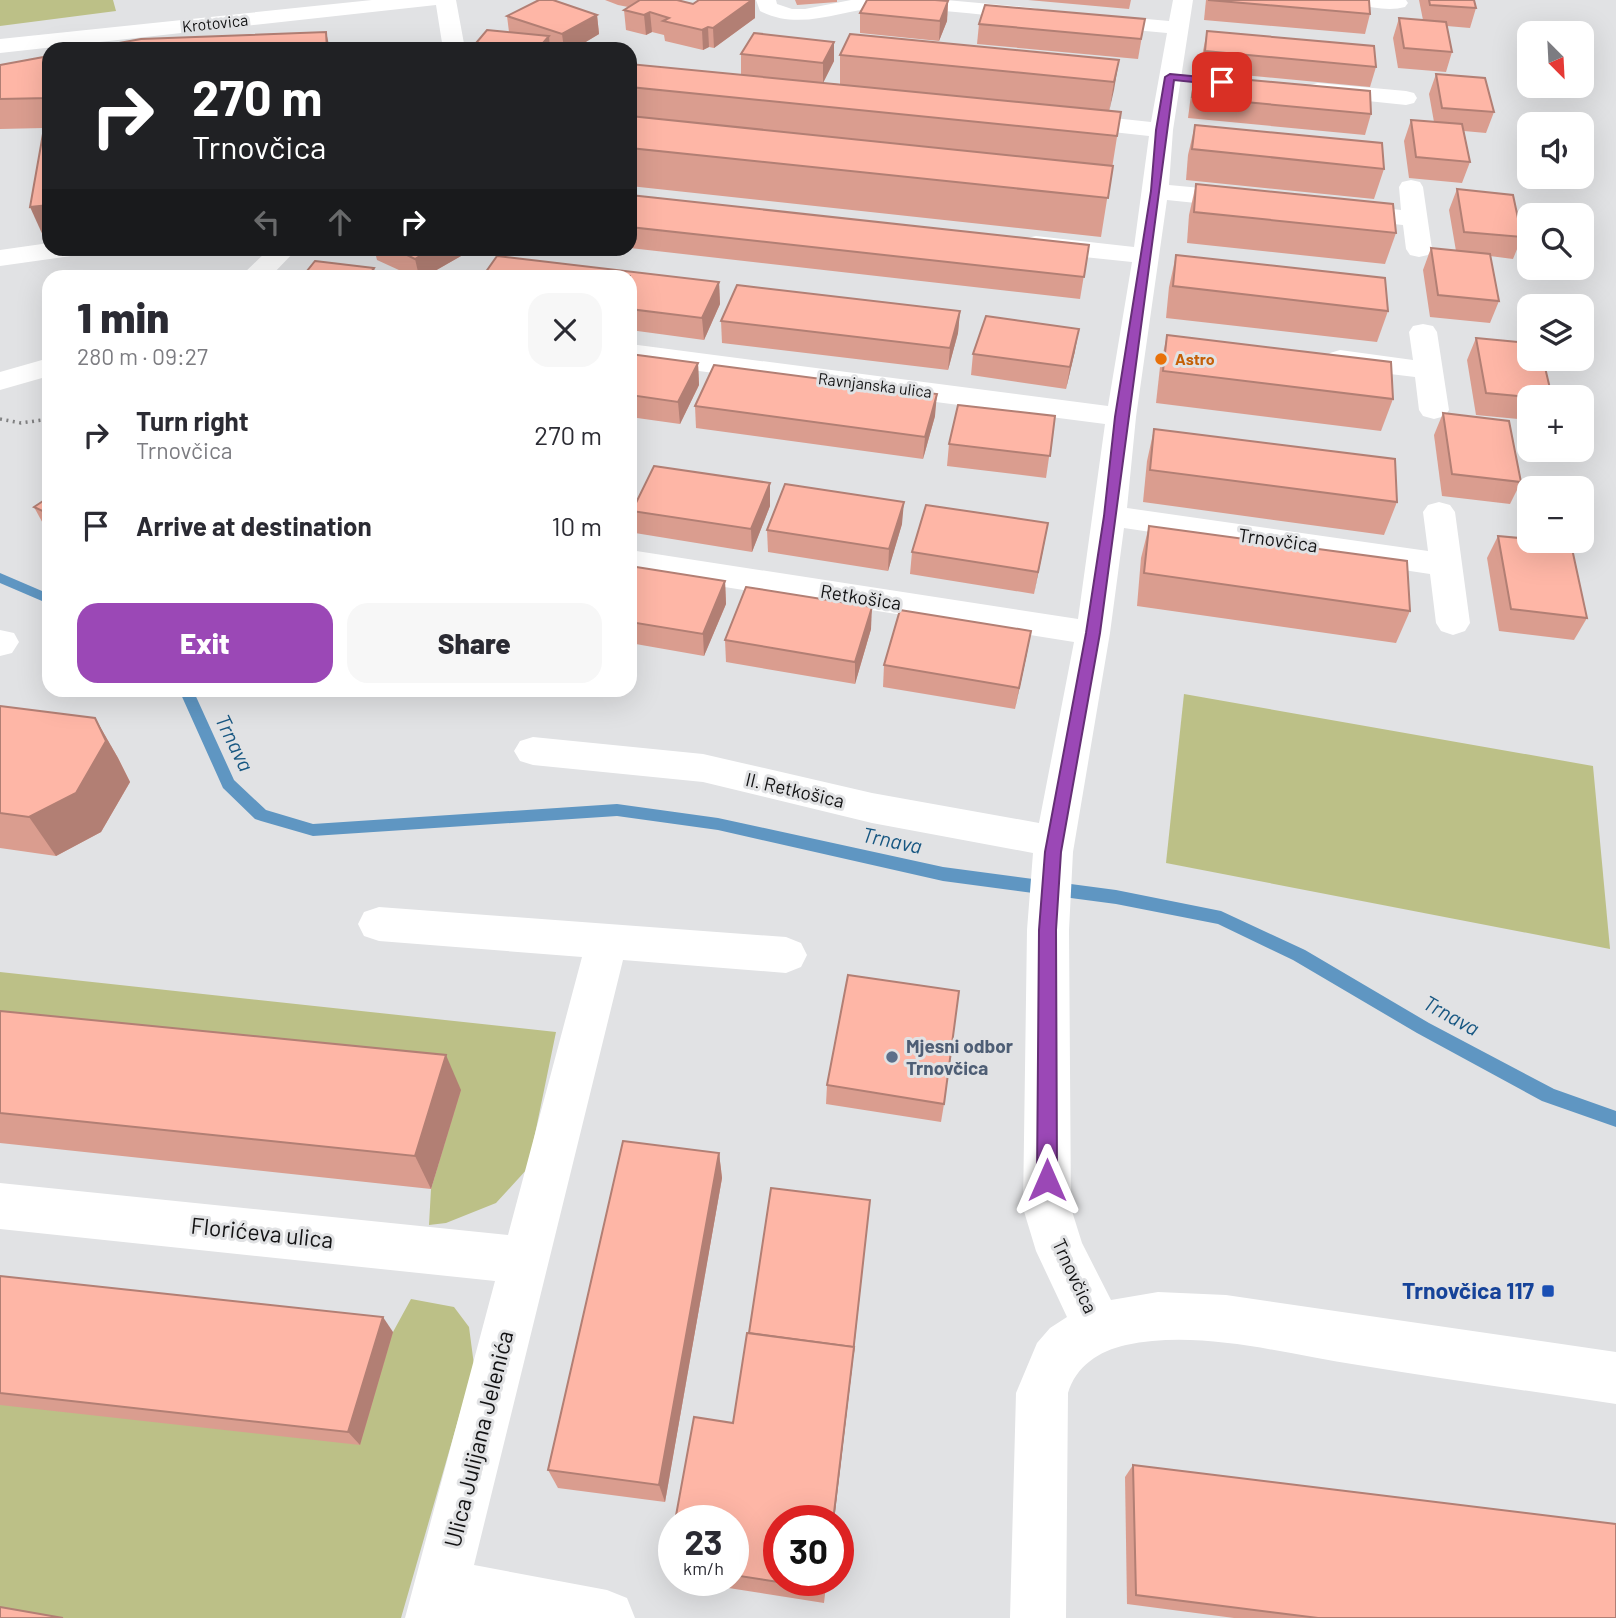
<!DOCTYPE html>
<html lang="en">
<head>
<meta charset="utf-8">
<style>
	:root { --surface:#fff; --page:#f7f7f7; --text:#2b2b33; --muted:#7c7c81; --accent:#9b48b6 }
	body { margin:0; font-family:Barlow,sans-serif; background:var(--page); color:var(--text); height:100vh; display:flex; flex-direction:column; font-size:26px; white-space:nowrap }
	* { box-sizing:border-box; margin:0 }
	p { font-size:23px; color:var(--muted) }
	.icon { flex:none; width:38px; height:38px; fill:none; stroke:currentColor; stroke-width:2; stroke-linecap:round; stroke-linejoin:round }
	.map { position:relative; flex:1; overflow:hidden }
	.sheet { position:absolute; left:42px; top:270px; width:595px; height:427px; display:flex; flex-direction:column; background:var(--surface); border-radius:21px; box-shadow:0 7px 28px #0002 }
	.sheet>* { flex:none }
	.top-card { position:absolute; left:42px; top:42px; width:595px; height:214px; border-radius:21px; box-shadow:0 7px 28px #0002; background:#202124; color:#fff; overflow:hidden }
	.needle { width:46px; rotate:156deg }
	.fabs { position:absolute; left:1517px; top:21px; display:grid; gap:14px }
	.fabs a { display:grid; place-items:center; width:77px; height:77px; border-radius:14px; background:var(--surface); box-shadow:0 7px 28px #0002; font-size:35px }
	.speed { position:absolute; left:658px; top:1505px; display:flex; gap:14px; font-size:35px; font-weight:700; text-align:center }
	.speed>* { display:grid; place-content:center; width:91px; height:91px; border-radius:50%; background:var(--surface); box-shadow:0 7px 28px #0002; line-height:1 }
	.speed small { font-size:18px; font-weight:400 }
	.speed .limit { border:10px solid #d22; background:#fff; color:#111 }
	.pin { position:absolute; display:grid; place-items:center; width:60px; height:60px; color:#fff; margin:-30px; border-radius:14px; box-shadow:0 4px 10px #0006 }
	.me { position:absolute; width:77px; margin:-38px; rotate:0deg; stroke-linejoin:round; filter:drop-shadow(0 0 5px #0008) }
	.turn { display:flex; align-items:center; gap:24px; height:147px; padding:0 35px; font-size:32px }
	.turn .icon { width:91px; height:91px; stroke-width:2.5 }
	.turn b { display:block; font-size:49px; line-height:60px }
	.lanes { display:flex; align-items:center; height:66px; padding:0 35px; background:#0003; justify-content:center; gap:35px; direction:ltr }
	.lanes .off { opacity:.35 }
	.round { display:grid; place-items:center; flex:none; width:74px; height:74px; border-radius:21px; background:var(--page) }
	.summary { display:flex; align-items:center; justify-content:space-between; height:119px; padding:0 35px }
	h1 { font-size:42px; font-weight:800; line-height:52px }
	.primary-button { display:flex; gap:14px; margin-top:auto; padding:14px 35px }
	.primary-button a { flex:1; height:80px; border-radius:21px; background:var(--accent); color:#fff; font-size:28px; font-weight:800; line-height:80px; text-align:center }
	.primary-button a+a { background:var(--page); color:var(--text) }
	ul { padding:0; list-style:none }
	li { display:flex; align-items:center; gap:21px; height:91px; padding:0 35px }
	li div { flex:1 }
	li b { display:block; font-size:26px }
	li em { font-style:normal }
	.map>svg:first-child { display:block }
</style>
</head>
<body>
<div class="map">
<svg width="1616" height="1618" viewBox="0 0 1616 1618">
	<rect width="100%" height="100%" fill="#e1e2e4"/>
	<g fill="#bcc087">
		<polygon points="0,0 113,0 116,11 0,26"/>
		<polygon points="1184,694 1593,766 1610,949 1166,863"/>
		<polygon points="0,972 556,1032 528,1168 496,1203 446,1223 429,1225 431,1189 460,1091 0,1044"/>
		<polygon points="411,1299 454,1307 469,1327 474,1365 401,1618 26,1618 0,1613 0,1405 393,1332"/>
	</g>
	<g fill="none" stroke-linecap="round" stroke-linejoin="round">
		<g fill="#5f96c2" fill-rule="evenodd">
			<polygon points="0,573 49,594 49,604 0,583"/>
			<polygon points="179,690 193,690 234,780 266,810 313,824 617,804 718,818 943,867 1116,890 1221,911 1305,950 1429,1023 1554,1089 1616,1111 1616,1127 1542,1101 1417,1033 1293,960 1218,924 1116,904 943,881 718,830 617,816 313,836 261,821 255,819 223,788"/>
		</g>
		<polyline stroke="#808182" stroke-width="3.5" stroke-dasharray="2 4.5" stroke-linecap="butt" points="0,419 21,423 49,419"/>
		<g fill="#fff" fill-rule="evenodd">
			<polygon points="372,0 456,0 465,49 443,49 436,5 0,53 0,39"/>
			<path d="M756,0H776L777,4L792,9H805L851,0H946L1034,8L1041,10L1044,14L1041,18L1034,20C986,16 936,8 887,8C842,7 804,33 760,11Z"/>
			<path d="M1173,0H1193L1173,130L1169,185L1244,192L1253,195L1257,200L1253,205L1244,208L1167,200L1136,417L1127,508L1428,551L1423,512L1428,505L1439,502L1450,505L1455,512L1470,623L1465,631L1453,635L1441,631L1436,623L1430,574L1124,528L1110,633L1073,852L1069,930L1071,1208L1082,1243L1111,1300L1158,1292L1226,1295L1616,1352V1404C1530,1391 1444,1379 1358,1365C1284,1354 1201,1329 1126,1345C1099,1351 1076,1366 1068,1393L1066,1618H1010L1016,1393L1037,1343L1050,1328L1067,1317L1036,1251L1023,1208L1027,930L1033,853L872,823L703,782L533,765L520,761L514,751L520,741L533,737L703,754L872,793L1039,823L1074,642L630,572V550L1078,619L1105,424L630,362V344L1108,406L1132,262L1036,252L1027,250L1023,244L1027,238L1036,236L1134,247L1149,136L1067,127L1059,125L1055,120L1059,115L1067,113L1151,122L1167,33L1091,26L1084,24L1080,20L1084,16L1091,14L1169,21Z"/>
			<path d="M1355,0H1406L1408,3L1405,7C1391,11 1372,8 1358,4Z"/>
			<polygon points="1318,83 1406,91 1414,93 1417,98 1414,103 1406,105 1310,95 1307,90 1310,85"/>
			<polygon points="1411,180 1420,182 1423,187 1432,249 1428,255 1419,257 1410,255 1406,249 1403,225 1343,219 1334,216 1330,211 1334,206 1343,203 1401,210 1399,187 1402,182"/>
			<polygon points="49,243 49,248 84,248 80,254 71,256 0,266 0,250"/>
			<polygon points="270,248 298,248 271,276 241,276"/>
			<polygon points="1423,324 1433,326 1437,332 1449,410 1445,416 1434,419 1423,416 1419,410 1415,377 1340,368 1330,365 1326,359 1330,353 1340,350 1413,360 1409,332 1413,326"/>
			<polygon points="49,358 49,376 0,390 0,372"/>
			<polygon points="0,630 14,633 19,642 12,653 0,656"/>
			<polygon points="379,907 786,937 801,943 807,955 801,967 786,973 623,960 474,1565 607,1590 627,1598 635,1618 405,1618 495,1281 0,1229 0,1183 508,1235 582,957 379,941 364,936 358,924 364,912"/>
		</g>
	</g>
	<g fill="#da9d8f">
		<polygon points="605,0 677,0 755,18 714,48 709,47 703,50 665,41 664,35 652,32 646,35 626,30 624,10 628,7 618,5"/>
		<polygon points="795,0 837,0 837,2 797,5"/>
		<polygon points="1028,0 1131,0 1129,9"/>
		<polygon points="1206,0 1369,0 1370,14 1365,34 1204,20"/>
		<polygon points="1419,0 1474,0 1476,8 1470,28 1447,26 1452,52 1446,72 1398,68 1393,38 1399,18 1423,20"/>
		<polygon points="948,1 947,21 939,41 860,33 860,13"/>
		<polygon points="597,15 599,34 574,49 471,49 509,32 507,16"/>
		<polygon points="1145,19 1138,59 977,44 979,24"/>
		<polygon points="1207,31 1376,67 1370,87 1201,71 1203,51"/>
		<polygon points="834,42 834,61 823,83 840,84 840,55 1119,60 1109,111 1121,112 1101,237 630,186 630,65 789,80 741,75 741,54"/>
		<polygon points="49,56 49,237 44,238 44,128 0,129 0,65"/>
		<polygon points="1436,74 1494,112 1486,133 1464,131 1470,162 1462,183 1409,178 1404,141 1411,120 1434,122 1429,94"/>
		<polygon points="1195,75 1371,114 1365,135 1188,118 1191,95"/>
		<polygon points="1195,125 1384,169 1374,199 1186,180 1188,155"/>
		<polygon points="1196,184 1396,233 1385,264 1187,243 1189,215"/>
		<polygon points="1457,189 1522,237 1513,259 1490,256 1499,301 1490,323 1430,317 1423,270 1431,248 1456,251 1449,210"/>
		<polygon points="630,195 1089,245 1080,299 630,248"/>
		<polygon points="374,248 475,248 426,276 412,276 377,260"/>
		<polygon points="1176,255 1388,311 1377,342 1166,318 1169,287"/>
		<polygon points="630,276 719,282 720,304 704,340 630,330"/>
		<polygon points="960,311 958,333 948,370 722,343 721,321"/>
		<polygon points="1167,335 1393,399 1381,431 1156,403 1160,367"/>
		<polygon points="1476,338 1530,397 1530,420 1476,415 1467,360"/>
		<polygon points="1075,351 1066,389 971,375 973,354"/>
		<polygon points="630,354 698,363 699,385 680,424 630,417"/>
		<polygon points="695,406 935,416 923,459 696,428"/>
		<polygon points="1443,413 1521,482 1510,504 1442,496 1434,435"/>
		<polygon points="1055,416 1046,478 947,466 949,444"/>
		<polygon points="1154,429 1397,502 1384,535 1143,502 1147,461"/>
		<polygon points="770,483 770,506 752,552 635,533 632,511"/>
		<polygon points="49,497 49,530 46,529 34,507"/>
		<polygon points="1048,523 1034,594 910,574 912,552"/>
		<polygon points="902,524 888,571 768,552 767,530"/>
		<polygon points="1149,526 1410,611 1396,643 1137,606 1141,558"/>
		<polygon points="1498,536 1587,618 1574,640 1499,631 1487,558"/>
		<polygon points="630,566 725,581 726,604 704,656 630,643"/>
		<polygon points="871,629 855,684 726,662 725,640"/>
		<polygon points="1027,653 1015,709 883,687 884,665"/>
		<polygon points="0,706 95,718 118,758 130,782 101,832 56,856 0,848"/>
		<polygon points="0,1011 461,1090 431,1189 0,1143"/>
		<polygon points="827,1085 944,1104 941,1122 826,1104"/>
		<polygon points="719,1153 722,1178 665,1502 558,1488 548,1470"/>
		<polygon points="0,1276 393,1332 360,1445 0,1405"/>
		<polygon points="852,1368 824,1603 677,1580 733,1580 733,1423"/>
		<polygon points="1133,1465 1616,1618 1234,1618 1127,1604 1125,1477"/>
		<polygon points="674,1525 674,1580 672,1579 667,1565"/>
	</g>
	<g fill="#b27f74">
		<polygon points="752,0 755,0 755,18 714,48 713,28"/>
		<polygon points="948,1 947,21 939,41 940,21"/>
		<polygon points="650,12 652,32 646,35 644,15"/>
		<polygon points="597,15 599,34 574,49 564,49 562,34"/>
		<polygon points="708,27 709,47 703,50 702,30"/>
		<polygon points="326,32 330,49 327,49"/>
		<polygon points="549,36 550,49 538,49"/>
		<polygon points="834,42 834,61 823,83 823,63"/>
		<polygon points="1119,60 1114,90 1109,112 1114,82"/>
		<polygon points="49,205 49,237 44,238 30,207"/>
		<polygon points="433,248 475,248 426,276 419,276 415,259"/>
		<polygon points="374,268 376,276 368,276"/>
		<polygon points="719,282 720,304 704,340 702,318"/>
		<polygon points="960,311 958,333 948,370 950,348"/>
		<polygon points="1079,329 1075,351 1066,389 1070,367"/>
		<polygon points="698,363 699,385 680,424 678,402"/>
		<polygon points="937,394 935,416 923,459 925,437"/>
		<polygon points="631,463 634,485 630,493 630,465"/>
		<polygon points="770,483 770,506 752,552 751,529"/>
		<polygon points="904,502 902,524 888,571 889,549"/>
		<polygon points="1048,523 1044,545 1034,594 1038,572"/>
		<polygon points="725,581 726,604 704,656 703,634"/>
		<polygon points="872,607 871,629 855,684 855,662"/>
		<polygon points="1031,631 1027,653 1015,709 1019,688"/>
		<polygon points="95,718 118,758 130,782 101,832 56,856 29,817"/>
		<polygon points="446,1055 461,1090 431,1189 415,1156"/>
		<polygon points="719,1153 722,1178 665,1502 659,1485"/>
		<polygon points="868,1217 852,1368 834,1521 833,1521"/>
		<polygon points="383,1317 393,1332 360,1445 348,1432"/>
	</g>
	<g fill="#feb6a6" stroke="#b27f74" stroke-width="2">
		<polygon points="539,0 553,0 597,15 562,34 507,16"/>
		<polygon points="640,0 677,0 693,4 699,0 752,0 713,28 708,27 702,30 663,21 669,18 650,12 644,15 624,10"/>
		<polygon points="867,0 935,0 948,1 940,21 860,13"/>
		<polygon points="1208,0 1369,0 1370,14"/>
		<polygon points="1429,0 1474,0 1476,8 1430,5"/>
		<polygon points="985,5 1145,19 1141,39 979,24"/>
		<polygon points="1399,18 1446,22 1452,52 1404,48"/>
		<polygon points="487,30 549,36 538,49 471,49"/>
		<polygon points="1207,31 1374,46 1376,67 1205,51"/>
		<polygon points="326,32 327,49 86,49 141,39"/>
		<polygon points="754,33 834,42 823,63 741,54"/>
		<polygon points="850,34 1119,60 1114,82 840,55"/>
		<polygon points="49,56 49,98 0,99 0,65"/>
		<polygon points="630,65 630,64 1121,112 1117,136 630,87"/>
		<polygon points="1436,74 1485,78 1494,112 1442,108"/>
		<polygon points="1195,75 1370,91 1371,114 1192,97"/>
		<polygon points="49,100 49,205 30,207"/>
		<polygon points="630,116 1113,166 1108,198 630,148"/>
		<polygon points="1411,120 1462,124 1470,162 1416,157"/>
		<polygon points="1195,125 1382,143 1384,169 1192,149"/>
		<polygon points="1196,184 1393,204 1396,233 1194,212"/>
		<polygon points="1457,189 1513,195 1522,237 1464,232"/>
		<polygon points="630,195 1089,245 1084,277 630,227"/>
		<polygon points="393,248 433,248 415,259"/>
		<polygon points="1431,248 1490,254 1499,301 1438,295"/>
		<polygon points="1176,255 1385,278 1388,311 1173,286"/>
		<polygon points="497,256 719,282 702,318 630,309 630,276 483,276"/>
		<polygon points="315,261 374,268 368,276 303,276"/>
		<polygon points="737,285 960,311 950,348 721,321"/>
		<polygon points="986,316 1079,329 1070,367 973,354"/>
		<polygon points="1167,335 1391,362 1393,399 1163,371"/>
		<polygon points="1476,338 1530,343 1530,359 1543,359 1552,397 1530,397 1486,393"/>
		<polygon points="630,354 698,363 678,402 630,395"/>
		<polygon points="714,365 937,394 925,437 695,406"/>
		<polygon points="958,405 1055,416 1050,456 949,444"/>
		<polygon points="1443,413 1509,421 1521,482 1452,474"/>
		<polygon points="1154,429 1395,459 1397,502 1150,470"/>
		<polygon points="654,466 770,483 751,529 632,511"/>
		<polygon points="785,484 904,502 889,549 767,530"/>
		<polygon points="49,497 49,514 34,507"/>
		<polygon points="926,505 1048,523 1038,572 912,552"/>
		<polygon points="1149,526 1407,561 1410,611 1144,573"/>
		<polygon points="1498,536 1530,539 1530,541 1541,541 1571,544 1587,618 1511,609"/>
		<polygon points="630,566 725,581 703,634 630,622"/>
		<polygon points="746,587 872,607 855,662 725,640"/>
		<polygon points="900,610 1031,631 1019,688 884,665"/>
		<polygon points="0,706 95,718 106,741 76,793 29,817 0,813"/>
		<polygon points="848,975 959,991 944,1104 827,1085"/>
		<polygon points="0,1011 446,1055 415,1156 0,1113"/>
		<polygon points="623,1141 719,1153 659,1485 548,1470"/>
		<polygon points="771,1188 870,1200 853,1353 854,1347 749,1333"/>
		<polygon points="0,1276 383,1317 348,1432 0,1393"/>
		<polygon points="747,1333 854,1347 833,1521 779,1521 779,1580 826,1580 825,1589 733,1575 733,1521 675,1521 694,1417 733,1423"/>
		<polygon points="1133,1465 1616,1524 1616,1618 1318,1618 1136,1595"/>
		<polygon points="674,1525 674,1566 667,1565"/>
		<polygon points="0,1607 63,1618 0,1618"/>
	</g>
	<polygon fill="#9b48b6" stroke="#652f76" stroke-width="2" points="1170,74 1222,79 1227,82 1222,85 1174,80 1100,633 1061,852 1056,930 1057,1180 1054,1187 1047,1189 1040,1187 1037,1180 1039,930 1045,852 1086,633 1104,516 1115,417 1151,191 1156,130 1165,77"/>
	<circle fill="#e8710a" stroke="#e1e2e4" stroke-width="2.5" cx="1161" cy="359" r="7"/>
	<circle fill="#5c6f8a" stroke="#e1e2e4" stroke-width="2.5" cx="892" cy="1057" r="7"/>
	<rect fill="#1a4fb4" stroke="#e1e2e4" stroke-width="2.5" x="1541" y="1284" width="14" height="14" rx="3.5"/>
	<g text-anchor="middle" stroke-width="6" stroke-linejoin="round" paint-order="stroke">
		<g font-size="16" fill="#121213" stroke="#e1e2e4">
			<text transform="translate(215 23) rotate(-6)" y="6">Krotovica</text>
			<text transform="translate(875 385) rotate(7)" y="6">Ravnjanska ulica</text>
		</g>
		<g font-size="16" font-weight="bold" fill="#c56008" stroke="#e1e2e4" text-anchor="start">
			<text x="1175" y="365">Astro</text>
		</g>
		<g font-size="19" fill="#121213" stroke="#e1e2e4">
			<text transform="translate(1278 540) rotate(8)" y="7">Trnovčica</text>
			<text transform="translate(861 597) rotate(9)" y="7">Retkošica</text>
			<text transform="translate(795 790) rotate(13)" y="7">II. Retkošica</text>
			<text transform="translate(1075 1276) rotate(65)" y="7">Trnovčica</text>
		</g>
		<g font-size="19" font-weight="bold" fill="#4e5e75" stroke="#e1e2e4" text-anchor="start">
			<text x="906" y="1053">Mjesni odbor<tspan x="906" dy="22">Trnovčica</tspan></text>
		</g>
		<g font-size="21" font-style="italic" fill="#175782" stroke="#e1e2e4">
			<text transform="translate(234 743) rotate(64)" y="7">Trnava</text>
			<text transform="translate(892 841) rotate(12)" y="7">Trnava</text>
			<text transform="translate(1451 1016) rotate(29)" y="7">Trnava</text>
		</g>
		<g font-size="23" fill="#121213" stroke="#e1e2e4">
			<text transform="translate(262 1233) rotate(6)" y="8">Florićeva ulica</text>
			<text transform="translate(479 1439) rotate(-76)" y="8">Ulica Julijana Jelenića</text>
		</g>
		<g font-size="23" font-weight="bold" fill="#164399" stroke="#e1e2e4" text-anchor="end">
			<text x="1534" y="1299">Trnovčica 117</text>
		</g>
	</g>
</svg>
<div class="fabs">
<a><svg class="needle" viewBox="-14 -14 28 28"><path d="M0-13l5 13h-10z" fill="#e53935"/><path d="M0 13l5-13h-10z" fill="#7c7c81"/></svg></a>
<a><svg class="icon" aria-label="sound" viewBox="0 0 24 24"><path d="M4 9h4l5-4v14l-5-4H4zM17 9q2 3 0 6"/></svg></a>
<a><svg class="icon" aria-label="search" viewBox="0 0 24 24"><circle cx="10" cy="10" r="6"/><path d="M15 15l6 6"/></svg></a>
<a><svg class="icon" aria-label="layers" viewBox="0 0 24 24"><path d="M12 4l9 5-9 5-9-5zM3 14l9 5 9-5"/></svg></a>
<a>+</a>
<a>−</a>
</div>
<div class="speed"><div>23<small>km/h</small></div><div class="limit">30</div></div>
<div class="pin" style="left:1222px;top:82px;background:#d93025"><svg class="icon" aria-label="arrive" viewBox="0 0 24 24"><path d="M6 21V4h12l-3 4 3 4H6"/></svg></div>
<svg class="me" style="left:1047px;top:1180px" viewBox="-20 -20 40 40"><path d="M0-17L14 15 0 8-14 15z" fill="#9b48b6" stroke="#fff" stroke-width="4"/></svg>
<div class="top-card">
<div class="turn"><svg class="icon" aria-label="right" viewBox="0 0 24 24"><path d="M7 20v-9h11M14 6l5 5-5 5"/></svg><div><b>270 m</b>Trnovčica</div></div>
<div class="lanes"><svg class="icon off" aria-label="left" viewBox="0 0 24 24"><path d="M17 20v-9H6M10 6l-5 5 5 5"/></svg><svg class="icon off" aria-label="ahead" viewBox="0 0 24 24"><path d="M12 20V5M6 11l6-6 6 6"/></svg><svg class="icon" aria-label="right" viewBox="0 0 24 24"><path d="M7 20v-9h11M14 6l5 5-5 5"/></svg></div>
</div>
<section class="sheet">
<div class="summary"><div><h1>1 min</h1><p>280 m · 09:27</p></div><a class="round"><svg class="icon" aria-label="close" viewBox="0 0 24 24"><path d="M6 6l12 12M18 6L6 18"/></svg></a></div>
<ul>
<li><svg class="icon" aria-label="right" viewBox="0 0 24 24"><path d="M7 20v-9h11M14 6l5 5-5 5"/></svg><div><b>Turn right</b><p>Trnovčica</p></div><em>270 m</em></li>
<li><svg class="icon" aria-label="arrive" viewBox="0 0 24 24"><path d="M6 21V4h12l-3 4 3 4H6"/></svg><div><b>Arrive at destination</b></div><em>10 m</em></li>
</ul>
<div class="primary-button"><a>Exit</a><a>Share</a></div>
</section>
</div>
</body>
</html>
